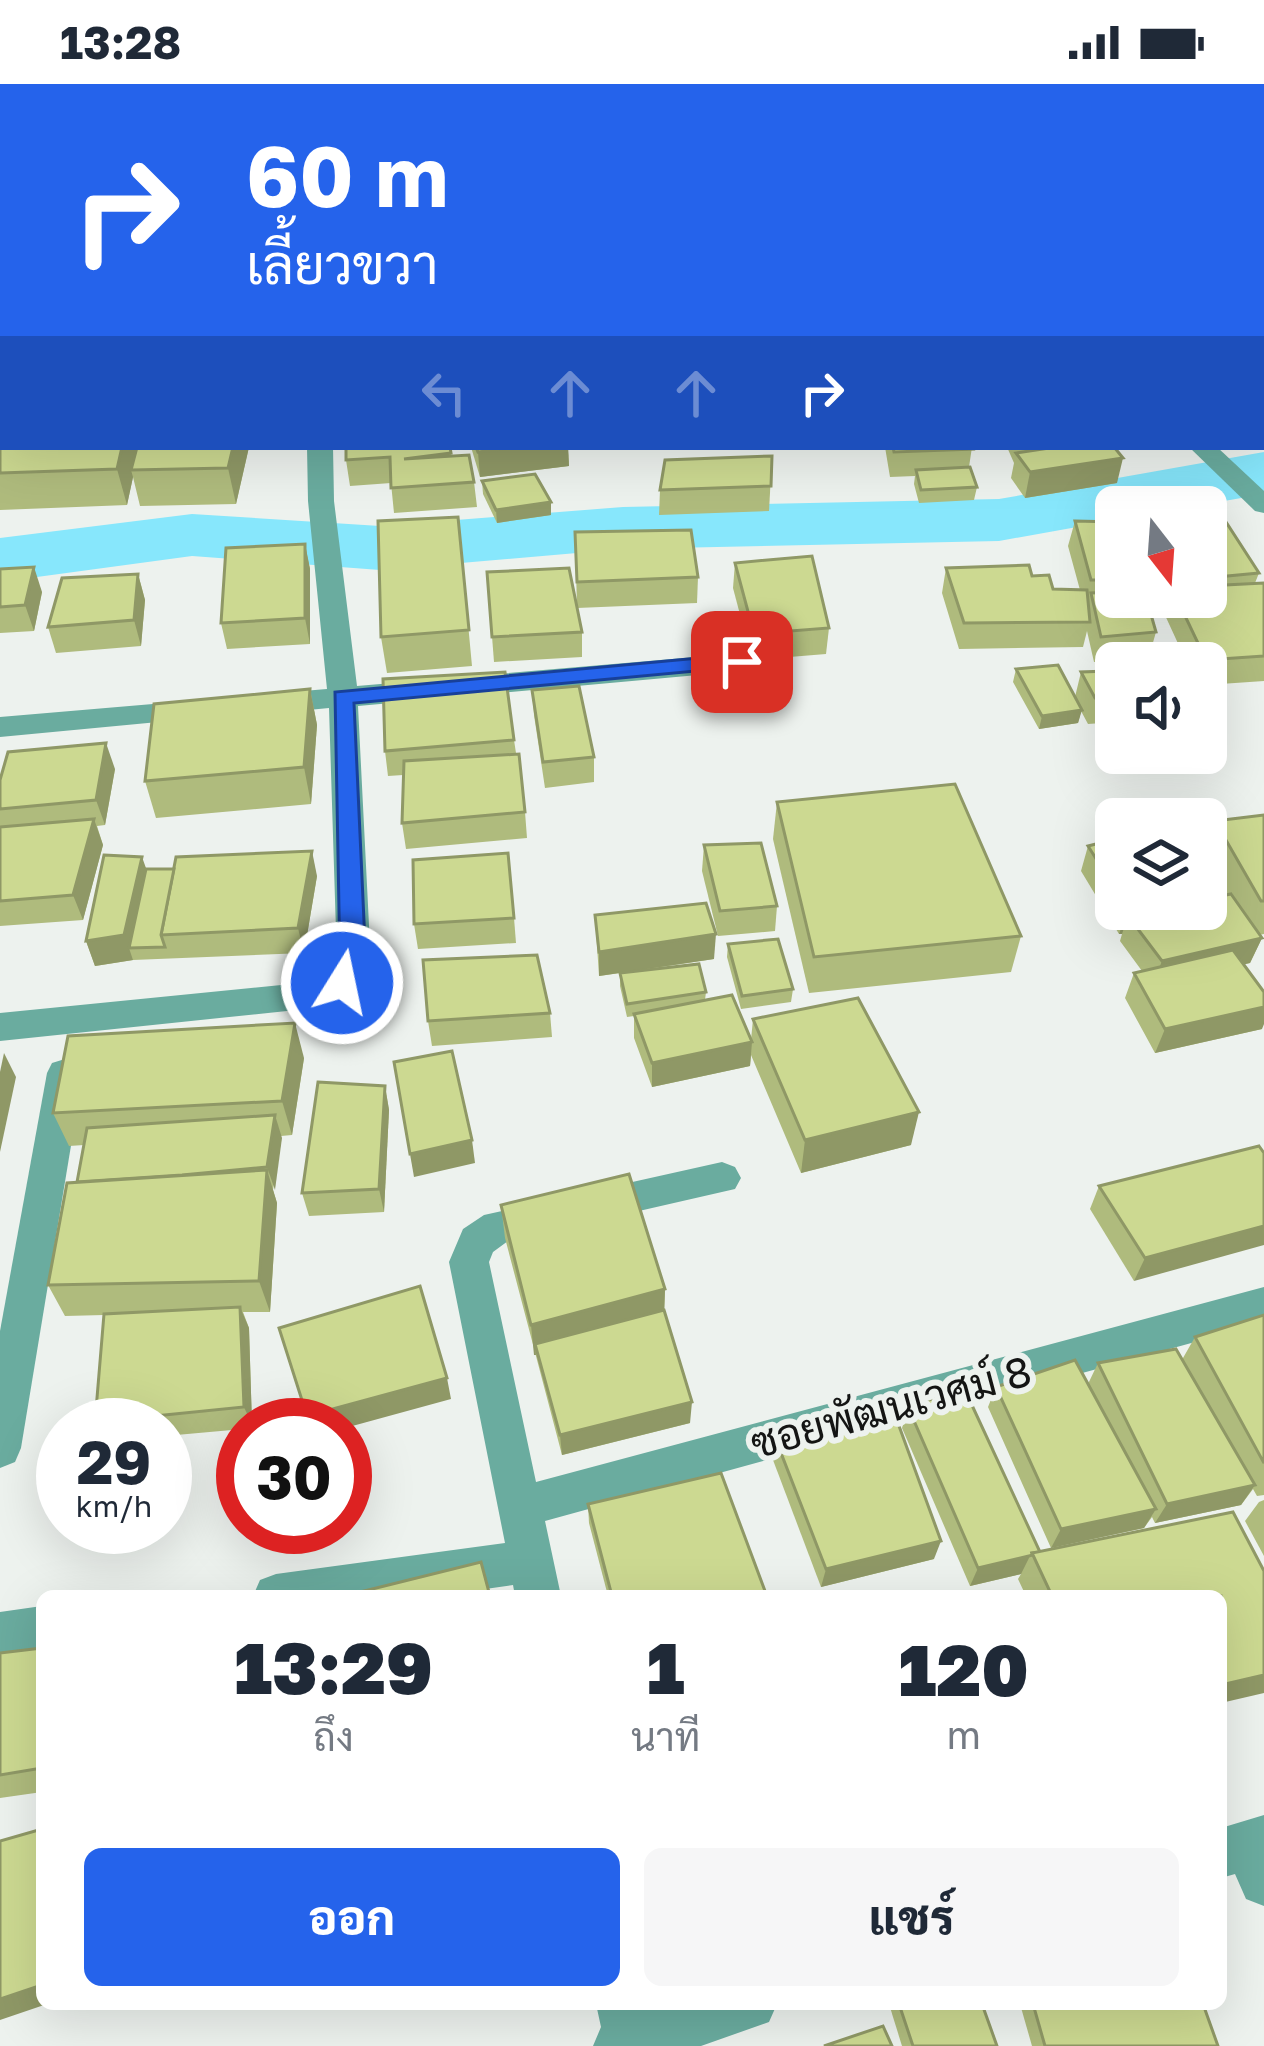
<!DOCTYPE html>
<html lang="th">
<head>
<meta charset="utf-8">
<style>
	:root { --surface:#fff; --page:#f6f6f7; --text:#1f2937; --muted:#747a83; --accent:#2563eb }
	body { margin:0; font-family:"Golos Text",Sarabun,sans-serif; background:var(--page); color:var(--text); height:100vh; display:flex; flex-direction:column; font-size:45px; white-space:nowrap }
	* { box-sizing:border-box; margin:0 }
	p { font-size:39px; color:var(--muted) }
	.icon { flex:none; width:66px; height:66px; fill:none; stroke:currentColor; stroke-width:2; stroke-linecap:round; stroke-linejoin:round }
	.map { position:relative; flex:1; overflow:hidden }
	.drawer { position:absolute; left:36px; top:1506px; width:1191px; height:420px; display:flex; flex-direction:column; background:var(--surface); border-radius:18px; box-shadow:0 12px 48px #0002 }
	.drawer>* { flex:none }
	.top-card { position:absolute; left:0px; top:0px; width:1266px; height:366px; box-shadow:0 12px 48px #0002; background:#2563eb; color:#fff; overflow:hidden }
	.needle { width:78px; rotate:163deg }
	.fabs { position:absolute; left:1095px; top:402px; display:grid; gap:24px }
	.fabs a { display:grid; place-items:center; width:132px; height:132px; border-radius:18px; background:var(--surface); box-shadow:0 12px 48px #0002; font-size:60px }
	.speed { position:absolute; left:36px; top:1314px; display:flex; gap:24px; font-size:60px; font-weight:700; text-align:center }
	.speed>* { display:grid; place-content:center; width:156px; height:156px; border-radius:50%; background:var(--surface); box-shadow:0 12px 48px #0002; line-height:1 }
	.speed small { font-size:30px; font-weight:400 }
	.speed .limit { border:18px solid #d22; background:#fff; color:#111 }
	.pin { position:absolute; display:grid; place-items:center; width:102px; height:102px; color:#fff; margin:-51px; border-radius:24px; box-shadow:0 6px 18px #0006 }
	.me { position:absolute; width:132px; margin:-66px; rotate:10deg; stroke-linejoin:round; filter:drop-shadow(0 0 9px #0008) }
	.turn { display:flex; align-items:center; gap:42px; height:252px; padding:0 48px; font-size:54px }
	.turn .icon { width:156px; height:156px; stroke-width:2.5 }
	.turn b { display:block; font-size:84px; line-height:102px }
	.lanes { display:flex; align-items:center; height:114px; padding:0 48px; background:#0003; justify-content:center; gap:60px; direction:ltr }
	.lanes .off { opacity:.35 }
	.eta { display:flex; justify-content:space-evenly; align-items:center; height:204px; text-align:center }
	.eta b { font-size:72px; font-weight:800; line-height:84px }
	.action { display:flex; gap:24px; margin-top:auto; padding:24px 48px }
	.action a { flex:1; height:138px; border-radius:18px; background:var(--accent); color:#fff; font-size:48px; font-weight:800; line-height:138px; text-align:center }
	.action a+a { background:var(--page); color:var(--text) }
	.status { display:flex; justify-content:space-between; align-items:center; height:84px; padding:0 60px; background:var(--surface); direction:ltr }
	.status svg { height:33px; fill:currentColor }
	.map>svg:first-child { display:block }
</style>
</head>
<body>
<div class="status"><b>13:28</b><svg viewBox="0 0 49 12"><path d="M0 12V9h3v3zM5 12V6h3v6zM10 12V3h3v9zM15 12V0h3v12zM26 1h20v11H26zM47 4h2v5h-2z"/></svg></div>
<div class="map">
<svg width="1264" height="1962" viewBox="0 0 1264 1962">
	<rect width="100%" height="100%" fill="#edf2ee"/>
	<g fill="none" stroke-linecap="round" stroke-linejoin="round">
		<polygon fill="#87e7fc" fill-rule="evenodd" points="1264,368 1264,410 1190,423 1116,423 1116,436 999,457 623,465 380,486 192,472 0,498 0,454 192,430 380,442 623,423 999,415"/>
		<g fill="#6aac9f" fill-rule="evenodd">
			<polygon points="988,0 1010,0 1012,3 991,3"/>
			<polygon points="0,29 3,30 3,52 0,51"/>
			<polygon points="307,363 333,363 334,417 357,602 742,569 757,578 742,587 358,622 371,881 354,908 315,924 0,957 0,929 311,898 330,890 337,879 329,624 267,630 252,620 267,610 327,605 308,417"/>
			<polygon points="1189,363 1217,363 1264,407 1264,429 1255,427"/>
			<polygon points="200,616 215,626 211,633 0,653 0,633"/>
			<polygon points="65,975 78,979 83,989 21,1364 15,1378 0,1384 0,1247 47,989 52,979"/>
			<polygon points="722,1078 735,1083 741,1094 735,1105 508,1157 493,1168 489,1178 536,1398 1264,1203 1264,1239 545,1437 561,1512 515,1512 513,1501 436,1512 253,1512 260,1496 276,1490 505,1459 449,1178 463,1145 484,1131"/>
			<polygon points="42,1522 42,1568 0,1574 0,1528"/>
			<polygon points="1264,1731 1264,1822 1246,1815 1235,1790 1221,1794 1221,1744"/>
			<polygon points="596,1920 648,1920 649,1926 668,1920 777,1920 769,1938 701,1962 593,1962 601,1943"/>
		</g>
	</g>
	<g fill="#afbb7d">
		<polygon points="698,0 985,0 987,2 701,3"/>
		<polygon points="1019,0 1116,0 1099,3 1092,1 1092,3 1050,3 1046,0 1023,3"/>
		<polygon points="1264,197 1264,360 1263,359"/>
		<polygon points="0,337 137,365 137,363 249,363 236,420 140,422 133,393 127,421 0,426"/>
		<polygon points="450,363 451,372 474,398 477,423 394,429 391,399 350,402 346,376"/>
		<polygon points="471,363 568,363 569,382 480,393"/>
		<polygon points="885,363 972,363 969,383 977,403 974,416 919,419 914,400 915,392 890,393"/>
		<polygon points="1007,363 1114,363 1117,399 1025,414 1011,394 1014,379"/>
		<polygon points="772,372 769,427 659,431 660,406"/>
		<polygon points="482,397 551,431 497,439 483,410"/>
		<polygon points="1206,423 1259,489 1255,499 1264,499 1264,597 1206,601 1206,579 1187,579 1164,529 1169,513 1206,513"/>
		<polygon points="458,433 472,582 387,589 381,553"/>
		<polygon points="1075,437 1116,438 1116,513 1149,513 1148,518 1156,548 1152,562 1116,579 1116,638 1088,640 1081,627 1078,639 1039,645 1013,598 1016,585 1075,613 1081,588 1099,587 1102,578 1094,578 1087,547 1083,563 959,565 942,509 946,484 1032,492 1053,505 1080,506 1068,462"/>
		<polygon points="575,448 698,493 697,519 577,524"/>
		<polygon points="305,460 310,485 310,560 227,565 221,539"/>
		<polygon points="735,479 829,544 826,570 752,576 733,504"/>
		<polygon points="0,485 42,508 34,547 0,549"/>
		<polygon points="487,488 582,548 582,573 494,578"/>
		<polygon points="138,490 145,516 141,562 56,569 48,543"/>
		<polygon points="310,605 317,641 311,720 156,734 145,697"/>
		<polygon points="532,606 594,673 594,698 545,704 534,631"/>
		<polygon points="514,656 525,728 527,754 406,765 402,739 403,691 388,692 385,667"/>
		<polygon points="115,685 105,741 97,742 103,761 83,836 0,842 0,696"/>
		<polygon points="777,718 1021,852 1011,888 809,909 773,755"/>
		<polygon points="1264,731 1264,850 1259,851 1262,854 1250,879 1244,880 1262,945 1155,969 1125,914 1134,889 1142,887 1120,857 1122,850 1119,850 1081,787 1088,762 1116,755 1116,825 1206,825 1206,759 1215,737"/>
		<polygon points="704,761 777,822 775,847 718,852 702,787"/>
		<polygon points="146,785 317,792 304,869 133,876 95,882 86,857"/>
		<polygon points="595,831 714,875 629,888 706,908 705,916 751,956 753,935 911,1061 801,1089 751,971 750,982 652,1003 634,954 634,932 627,933 620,902 620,889 599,892"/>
		<polygon points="514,834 516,859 418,865 414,840"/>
		<polygon points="728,860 793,905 791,918 741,925 727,873"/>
		<polygon points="550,929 552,953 432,962 428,937"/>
		<polygon points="304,974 292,1051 281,1052 273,1106 277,1119 270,1228 243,1228 249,1244 252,1341 243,1341 243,1345 165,1352 165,1341 97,1341 95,1338 104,1231 65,1232 48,1201 77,1098 84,1061 69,1062 53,1029"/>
		<polygon points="385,1002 389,1026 384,1128 309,1132 302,1109"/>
		<polygon points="1259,1062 1134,1197 1090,1125 1099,1102"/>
		<polygon points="501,1121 665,1205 664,1227 690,1339 562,1371 505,1154"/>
		<polygon points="1264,1231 1264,1411 1257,1412 1253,1405 1241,1421 1155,1439 1152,1433 1144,1444 1051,1464 988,1323 996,1303 1088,1300 1098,1279 1183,1274 1195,1253"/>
		<polygon points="908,1323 1040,1468 1221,1512 1026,1512 1018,1495 1021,1490 970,1502 902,1344"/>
		<polygon points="776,1356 934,1475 821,1503 773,1376"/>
		<polygon points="1264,1416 1264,1472 1245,1437 1259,1418"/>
		<polygon points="588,1420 765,1507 764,1512 608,1512 589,1439"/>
		<polygon points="42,1564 42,1708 0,1714 0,1569"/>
		<polygon points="889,1920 982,1920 997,1962 902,1962"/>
		<polygon points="1020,1920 1203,1920 1218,1962 1032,1962"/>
	</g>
	<g fill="#8f9866">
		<polygon points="131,0 214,0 215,3 131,3"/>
		<rect x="236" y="0" width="60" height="3"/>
		<polygon points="303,0 346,0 346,2 304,3"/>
		<rect x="1066" y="0" width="26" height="3"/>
		<polygon points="3,239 3,276 0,277 0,240"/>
		<polygon points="122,363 136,363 137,368 131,386 133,393 127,421 117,385"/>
		<polygon points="233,363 249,363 236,420 228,384"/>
		<polygon points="519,363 568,363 569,382 480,393 478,368"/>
		<polygon points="1123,374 1117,399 1025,414 1030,388"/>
		<polygon points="551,418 551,431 497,439 496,426"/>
		<polygon points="305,460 310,485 310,560 305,534"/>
		<polygon points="34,483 42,508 34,547 25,521"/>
		<polygon points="138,490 145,516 141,562 134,536"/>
		<polygon points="310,605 317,641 311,720 304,683"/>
		<polygon points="1082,626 1078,639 1039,645 1042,632"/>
		<polygon points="106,659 115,685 105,741 96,716"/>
		<polygon points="94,735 103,761 83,836 73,811"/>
		<polygon points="312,767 317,792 304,869 298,844"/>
		<polygon points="142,773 151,798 129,864 133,876 95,882 86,857"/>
		<polygon points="1221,805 1211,830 1128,832 1122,850 1119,850 1128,825 1206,825 1206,808"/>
		<polygon points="716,850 714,875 599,892 599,868"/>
		<polygon points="1262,854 1250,879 1152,902 1162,877"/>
		<polygon points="1264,923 1264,940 1262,945 1155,969 1165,945"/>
		<polygon points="295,939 304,974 292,1051 282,1017"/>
		<polygon points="752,958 750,982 652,1003 652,979"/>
		<polygon points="4,969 16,993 0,1068 0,988"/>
		<polygon points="385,1002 389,1026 384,1128 379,1105"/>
		<polygon points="919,1028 911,1061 801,1089 805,1056"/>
		<polygon points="275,1031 282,1054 275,1106 267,1083"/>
		<polygon points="472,1056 475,1079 414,1093 410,1070"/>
		<polygon points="267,1086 277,1119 270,1228 259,1197"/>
		<polygon points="1264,1142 1264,1161 1134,1197 1145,1174"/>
		<polygon points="665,1205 664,1236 535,1260 536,1271 534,1271 531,1241"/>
		<polygon points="240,1223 249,1244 252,1341 244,1323"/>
		<polygon points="447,1294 451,1315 345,1344 345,1341 310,1341 307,1332"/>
		<polygon points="692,1318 690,1339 562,1371 560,1351"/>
		<polygon points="1255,1401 1241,1421 1155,1439 1167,1420"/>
		<polygon points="1156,1425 1144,1444 1051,1464 1061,1445"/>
		<polygon points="941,1457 934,1475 821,1503 826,1485"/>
		<polygon points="1030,1472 1021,1490 970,1502 978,1484"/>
		<polygon points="1264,1591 1264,1609 1221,1619 1221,1601"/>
		<polygon points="42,1901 42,1920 47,1920 0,1936 0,1915"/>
	</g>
	<g fill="#ccd991" stroke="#8f9866" stroke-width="3">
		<polygon points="2,0 80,0 81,3 3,3"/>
		<polygon points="447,0 510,0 513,3 449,3"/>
		<polygon points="546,0 627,0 630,3 548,3"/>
		<polygon points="712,0 793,0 796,3 715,3"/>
		<polygon points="814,0 885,0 889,3 818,3"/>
		<polygon points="908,0 985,0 987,2 912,3"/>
		<polygon points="1209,0 1264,0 1264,30 1263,3 1213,3"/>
		<polygon points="3,188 3,239 0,240 0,189"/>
		<polygon points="0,337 3,337 3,363 122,363 117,385 0,389"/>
		<polygon points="137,363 233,363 228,384 131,386"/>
		<polygon points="346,363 450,363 451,369 404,375 469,371 474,398 391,404 390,373 346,376"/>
		<polygon points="476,363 519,363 478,368"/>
		<polygon points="893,363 972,363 973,365 894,368"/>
		<polygon points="1056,363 1114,363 1123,374 1030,388 1016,369"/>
		<polygon points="772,372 771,402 660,406 665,376"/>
		<polygon points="970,383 977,403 921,406 916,386"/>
		<polygon points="535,390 551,418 496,426 482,397"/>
		<polygon points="1215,421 1259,489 1206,494 1206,423 1193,423"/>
		<polygon points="458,433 469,546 381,553 378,437"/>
		<polygon points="1075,437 1116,438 1116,496 1091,496"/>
		<polygon points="691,446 698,493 577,498 575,448"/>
		<polygon points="305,460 305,534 221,539 226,464"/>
		<polygon points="812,472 829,544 754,550 735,479"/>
		<polygon points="1029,481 1032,492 1049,491 1053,505 1087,506 1090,538 964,539 946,484"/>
		<polygon points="34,483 25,521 0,523 0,485"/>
		<polygon points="569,484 582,548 492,553 487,488"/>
		<polygon points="138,490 134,536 48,543 62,494"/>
		<polygon points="1264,499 1264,572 1206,576 1176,513 1206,513 1206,502"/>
		<polygon points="1116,508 1116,513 1146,513 1156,548 1101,553 1091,509"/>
		<polygon points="1153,562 1162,579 1116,579 1116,613 1095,614 1081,588 1108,587 1105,567"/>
		<polygon points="1058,581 1082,626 1042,632 1016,585"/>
		<polygon points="505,588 514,656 385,667 383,595"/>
		<polygon points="579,602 594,673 543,678 532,606"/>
		<polygon points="310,605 304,683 145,697 154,620"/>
		<polygon points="106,659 96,716 0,725 0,696 8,668"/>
		<polygon points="519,670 525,728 402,739 404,677"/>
		<polygon points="955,700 1021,852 814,873 777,718"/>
		<polygon points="1264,731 1264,817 1261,817 1215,737"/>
		<polygon points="94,735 73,811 0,817 0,743"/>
		<polygon points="1116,755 1116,806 1088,762"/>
		<polygon points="761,759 777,822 720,827 704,761"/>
		<polygon points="312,767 298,844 161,851 176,773"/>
		<polygon points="508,769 514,834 414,840 413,776"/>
		<polygon points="104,771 142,773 124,851 86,857"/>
		<polygon points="1206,783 1221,805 1206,808"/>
		<polygon points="146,785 174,785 161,851 165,863 129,864"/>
		<polygon points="1231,810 1262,854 1162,877 1128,832 1161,825 1206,825 1206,815"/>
		<polygon points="706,819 716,850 599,868 595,831"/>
		<polygon points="778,855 793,905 742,912 728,860"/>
		<polygon points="1233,866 1264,908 1264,923 1165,945 1134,889"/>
		<polygon points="537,871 550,929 428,937 423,876"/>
		<polygon points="699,880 706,908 627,920 620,889"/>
		<polygon points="732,911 752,958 652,979 634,930"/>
		<polygon points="858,914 919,1028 805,1056 753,935"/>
		<polygon points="295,939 282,1017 53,1029 68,952"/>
		<polygon points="452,967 472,1056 410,1070 394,978"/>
		<polygon points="318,998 385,1002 379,1105 302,1109"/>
		<polygon points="275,1031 267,1083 182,1091 77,1098 87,1044"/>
		<polygon points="1259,1062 1264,1069 1264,1142 1145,1174 1099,1102"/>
		<polygon points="267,1086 259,1197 48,1201 67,1099"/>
		<polygon points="629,1090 665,1205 531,1241 501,1121"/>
		<polygon points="420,1202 447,1294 307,1332 279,1244"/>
		<polygon points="240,1223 244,1323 95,1338 104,1230"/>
		<polygon points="664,1226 692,1318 560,1351 535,1260"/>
		<polygon points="1264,1231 1264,1379 1195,1253"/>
		<polygon points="1176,1265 1255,1401 1167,1420 1098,1279"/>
		<polygon points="1075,1276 1156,1425 1061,1445 996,1303"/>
		<polygon points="964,1304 1040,1468 1032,1469 1033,1471 978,1484 908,1323"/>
		<polygon points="895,1331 941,1457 826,1485 776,1356"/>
		<polygon points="721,1389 765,1507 746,1512 612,1512 588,1420"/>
		<polygon points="1233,1428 1264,1487 1264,1591 1221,1601 1221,1512 1052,1512 1032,1469"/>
		<polygon points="481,1478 490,1512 344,1512"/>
		<polygon points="42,1564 42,1684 0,1691 0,1569"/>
		<polygon points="42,1745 42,1901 0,1915 0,1757"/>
		<polygon points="899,1920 982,1920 997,1962 913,1962"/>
		<polygon points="1033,1920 1203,1920 1218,1962 1045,1962"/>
		<polygon points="883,1942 892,1962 824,1962"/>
	</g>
	<polygon fill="#2563eb" stroke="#184099" stroke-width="3" points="742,570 750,573 750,582 354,619 366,881 352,906 333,906 329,899 340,880 335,608"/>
	<g text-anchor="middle" stroke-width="12" stroke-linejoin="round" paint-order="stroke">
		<g font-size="42" fill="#141514" stroke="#edf2ee">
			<text transform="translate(891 1323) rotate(-15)" y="15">ซอยพัฒนเวศม์ 8</text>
		</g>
	</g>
</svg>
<div class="fabs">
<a><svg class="needle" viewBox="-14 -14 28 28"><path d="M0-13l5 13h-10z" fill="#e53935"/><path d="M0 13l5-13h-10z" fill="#747a83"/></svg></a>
<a><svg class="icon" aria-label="sound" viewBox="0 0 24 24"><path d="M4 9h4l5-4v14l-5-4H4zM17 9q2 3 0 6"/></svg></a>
<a><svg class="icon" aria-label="layers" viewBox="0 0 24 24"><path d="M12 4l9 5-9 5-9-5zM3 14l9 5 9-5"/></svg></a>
</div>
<div class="speed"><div>29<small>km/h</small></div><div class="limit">30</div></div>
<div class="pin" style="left:742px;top:578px;background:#d93025"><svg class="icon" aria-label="arrive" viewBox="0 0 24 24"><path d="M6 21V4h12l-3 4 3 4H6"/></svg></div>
<svg class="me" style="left:342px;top:899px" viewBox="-20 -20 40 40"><circle r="17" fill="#2563eb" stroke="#fff" stroke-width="3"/><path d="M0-11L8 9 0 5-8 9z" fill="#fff"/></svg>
<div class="top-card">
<div class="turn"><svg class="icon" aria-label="right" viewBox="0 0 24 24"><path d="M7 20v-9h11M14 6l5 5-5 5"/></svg><div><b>60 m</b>เลี้ยวขวา</div></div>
<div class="lanes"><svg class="icon off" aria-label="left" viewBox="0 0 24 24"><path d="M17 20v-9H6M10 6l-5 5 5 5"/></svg><svg class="icon off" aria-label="ahead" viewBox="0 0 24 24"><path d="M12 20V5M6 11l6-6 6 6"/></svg><svg class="icon off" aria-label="ahead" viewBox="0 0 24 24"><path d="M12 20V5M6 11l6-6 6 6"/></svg><svg class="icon" aria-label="right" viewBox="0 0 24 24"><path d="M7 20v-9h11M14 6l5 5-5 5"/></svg></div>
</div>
<section class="drawer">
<div class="eta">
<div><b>13:29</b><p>ถึง</p></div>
<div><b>1</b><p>นาที</p></div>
<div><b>120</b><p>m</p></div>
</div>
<div class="action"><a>ออก</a><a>แชร์</a></div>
</section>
</div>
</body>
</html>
